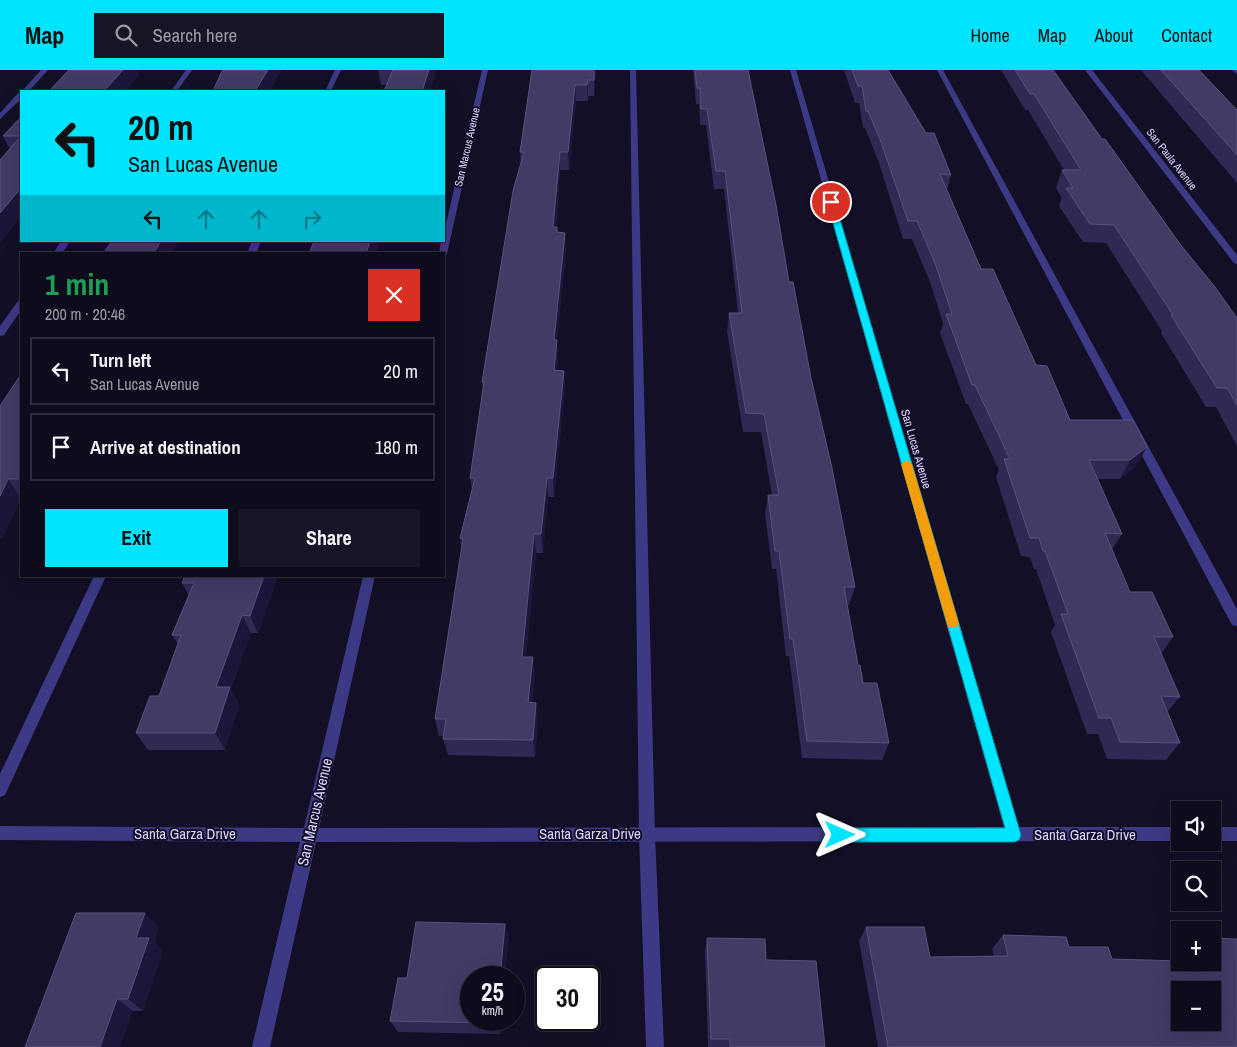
<!DOCTYPE html>
<html lang="en">
<head>
<meta charset="utf-8">
<style>
	:root { --surface:#0e0b1c; --page:#171425; --text:#f1f3f6; --muted:#9b9ba3; --line:#2e2b3b; --accent:#00e5ff }
	body { margin:0; font-family:"Archivo Narrow",sans-serif; background:var(--page); color:var(--text); height:100vh; display:flex; flex-direction:column; font-size:19px; white-space:nowrap }
	* { box-sizing:border-box; margin:0 }
	p { font-size:16px; color:var(--muted) }
	.icon { flex:none; width:28px; height:28px; fill:none; stroke:currentColor; stroke-width:2; stroke-linecap:round; stroke-linejoin:round }
	.map { position:relative; flex:1; overflow:hidden }
	.side { position:absolute; left:20px; top:182px; width:425px; height:325px; display:flex; flex-direction:column; background:var(--surface); border-radius:0px; box-shadow:0 5px 20px #0002,0 0 0 1px var(--line) }
	.side>* { flex:none }
	.hud { position:absolute; left:20px; top:20px; width:425px; height:152px; border-radius:0px; box-shadow:0 5px 20px #0002,0 0 0 1px var(--line); background:#00e5ff; color:#111; overflow:hidden }
	.controls { position:absolute; left:1171px; top:731px; display:grid; gap:10px }
	.controls a { display:grid; place-items:center; width:50px; height:50px; border-radius:0px; background:var(--surface); box-shadow:0 5px 20px #0002,0 0 0 1px var(--line); font-size:25px }
	.speed { position:absolute; left:460px; top:896px; display:flex; gap:10px; font-size:25px; font-weight:700; text-align:center }
	.speed>* { display:grid; place-content:center; width:65px; height:65px; border-radius:50%; background:var(--surface); box-shadow:0 5px 20px #0002,0 0 0 1px var(--line); line-height:1 }
	.speed small { font-size:12px; font-weight:400 }
	.speed .limit { border:2px solid #111; border-radius:8px; background:#fff; color:#111 }
	.pin { position:absolute; display:grid; place-items:center; width:42px; height:42px; color:#fff; margin:-21px; border:2px solid #fff; border-radius:50%; box-shadow:0 1px 5px #0007 }
	.me { position:absolute; width:55px; margin:-28px; rotate:90deg; stroke-linejoin:round; filter:drop-shadow(0 0 4px #0008) }
	.turn { display:flex; align-items:center; gap:18px; height:105px; padding:0 25px; font-size:22px }
	.turn .icon { width:65px; height:65px; stroke-width:2.5 }
	.turn b { display:block; font-size:35px; line-height:42px }
	.lanes { display:flex; align-items:center; height:48px; padding:0 25px; background:#0003; justify-content:center; gap:25px; direction:ltr }
	.lanes .off { opacity:.35 }
	.round { display:grid; place-items:center; flex:none; width:52px; height:52px; border-radius:0px; background:var(--page) }
	.summary { display:flex; align-items:center; justify-content:space-between; height:85px; padding:0 25px }
	h1 { font-size:30px; font-weight:800; line-height:38px; color:#1e9e55 }
	.button { display:flex; gap:10px; margin-top:auto; padding:10px 25px }
	.button a { flex:1; height:58px; border-radius:0px; background:var(--accent); color:#111; font-size:20px; font-weight:800; line-height:58px; text-align:center }
	.button a+a { background:var(--page); color:var(--text) }
	ul { padding:0; list-style:none }
	li { display:flex; align-items:center; gap:15px; height:68px; margin:0 10px 8px; padding:0 15px; border:2px solid var(--line); border-radius:0px }
	li div { flex:1 }
	li b { display:block; font-size:19px }
	li em { font-style:normal }
	header { display:flex; align-items:center; gap:30px; box-sizing:border-box; height:70px; padding:0 25px; background:var(--accent); color:#111 }
	header strong { font-size:24px }
	nav { display:flex; gap:28px; margin-inline-start:auto; font-size:18px }
	.search { width:350px; height:45px; background:var(--page); display:flex; align-items:center; gap:12px; box-sizing:border-box; padding:0 18px; border-radius:0px; color:var(--muted); font-size:19px }
	.map>svg:first-child { display:block }
</style>
</head>
<body>
<header>
<strong>Map</strong>
<div class="search"><svg class="icon" aria-label="search" viewBox="0 0 24 24"><circle cx="10" cy="10" r="6"/><path d="M15 15l6 6"/></svg>Search here</div>
<nav><a>Home</a><a>Map</a><a>About</a><a>Contact</a></nav>
</header>
<div class="map">
<svg width="1237" height="977" viewBox="0 0 1237 977">
	<rect width="100%" height="100%" fill="#130f26"/>
	<g fill="none" stroke-linecap="round" stroke-linejoin="round">
		<g fill="#3d3a85" fill-rule="evenodd">
			<polygon points="41,0 48,0 29,21 22,21"/>
			<polygon points="335,0 341,0 331,21 325,21"/>
			<polygon points="630,0 636,0 655,764 664,977 646,977 639,764"/>
			<polygon points="937,0 943,0 1237,539 1237,556 1232,555"/>
			<polygon points="1232,0 1237,0 1237,4"/>
			<polygon points="18,23 21,23 21,29 0,49 0,43"/>
			<polygon points="252,171 261,171 256,184 247,184"/>
			<polygon points="94,506 106,506 5,725 0,727 0,704"/>
		</g>
		<g fill="#3d3a85" fill-rule="evenodd">
			<polygon points="186,0 192,0 177,21 171,21"/>
			<polygon points="482,0 488,0 447,184 444,187 444,184 439,184 441,171 444,171 444,162"/>
			<polygon points="790,0 796,0 1019,757 1180,757 1180,771 316,772 270,977 252,977 300,772 0,770 0,756 304,758 363,506 375,506 319,758 1004,757"/>
			<polygon points="1085,0 1092,0 1237,185 1237,194 1234,193"/>
			<polygon points="61,171 70,171 62,184 53,184"/>
			<polygon points="21,230 21,240 4,265 0,266 0,256 18,231"/>
			<rect x="1212" y="757" width="25" height="14"/>
		</g>
	</g>
	<g fill="#312854">
		<polygon points="378,0 436,0 430,21 384,21 387,15 381,15"/>
		<polygon points="532,0 596,0 594,26 588,26 588,31 576,31 569,100 560,100 556,157 557,162 565,163 566,181 557,270 558,288 557,300 564,301 565,319 554,427 548,427 543,483 536,483 526,587 535,605 532,633 536,633 538,650 535,687 448,685 443,669 444,666 439,666 435,649 462,479 460,468 472,419 470,408 483,318 482,312 521,95 520,82"/>
		<polygon points="693,0 748,0 789,212 811,308 855,517 849,535 847,535 858,595 863,613 889,673 882,690 802,688 789,586 786,586 776,499 772,499 765,444 768,425 772,425 761,362 743,362 727,261 729,243 738,243 724,119 714,119 706,55 700,55 699,34 696,34"/>
		<polygon points="844,0 888,0 951,105 947,120 981,199 1036,295 1070,350 1147,377 1136,396 1120,409 1098,409 1122,464 1112,480 1130,522 1173,567 1161,584 1180,627 1167,642 1180,673 1166,690 1107,689 1098,664 1087,664 1051,562 1055,555 1036,499 1034,499 1030,487 1021,486 996,407 999,400 968,334 966,334 940,263 943,253 930,212 912,169 903,169 878,90 865,58 863,58 859,33 855,33"/>
		<polygon points="1001,0 1053,0 1102,69 1180,174 1237,248 1237,376 1216,337 1206,337 1161,263 1162,261 1106,173 1083,172 1059,136 1062,128 1056,118 1062,100 1064,100 1028,40 1025,40"/>
		<polygon points="1141,0 1199,0 1237,40 1237,113"/>
		<polygon points="21,47 21,146 0,173 0,90 10,79 3,66"/>
		<polygon points="21,304 21,428 5,463 0,470"/>
		<polygon points="278,506 258,563 251,563 231,619 239,634 225,680 148,680 136,663 159,626 178,574 172,565 189,526 182,513"/>
		<polygon points="159,857 154,872 163,881 143,941 133,941 25,977"/>
		<polygon points="866,857 930,887 994,886 992,879 1003,865 1069,877 1112,889 1237,977 878,977 859,871"/>
		<polygon points="509,868 471,950 501,950 500,964 398,962 390,951"/>
		<polygon points="707,868 766,890 825,977 708,977 705,881"/>
	</g>
	<g fill="#1d163a">
		<polygon points="123,0 137,0 139,5 125,21 104,21"/>
		<polygon points="268,0 282,0 270,21 255,21"/>
		<polygon points="429,0 436,0 430,21 422,21"/>
		<polygon points="594,0 596,0 594,26"/>
		<polygon points="588,10 588,31 587,15"/>
		<polygon points="575,15 576,31 569,100 568,82"/>
		<polygon points="560,82 560,100 554,175 553,157"/>
		<polygon points="21,118 21,146 0,173 0,143"/>
		<polygon points="565,163 566,181 555,288 554,270"/>
		<polygon points="161,171 179,171 171,184 153,184"/>
		<polygon points="370,171 380,171 376,184 366,184"/>
		<polygon points="557,270 558,288 555,319 554,300"/>
		<polygon points="564,301 565,319 554,427 553,408"/>
		<polygon points="1147,377 1136,396 1120,409 1130,390"/>
		<polygon points="547,408 548,427 543,483 541,464"/>
		<polygon points="8,409 21,428 5,463 0,470 0,426"/>
		<polygon points="534,464 536,483 524,605 522,587"/>
		<polygon points="264,506 278,506 258,563 250,546"/>
		<polygon points="242,545 251,563 231,619 239,634 225,680 215,663 216,617"/>
		<polygon points="533,587 535,605 530,650 528,632"/>
		<polygon points="536,633 538,650 535,687 533,670"/>
		<polygon points="145,843 159,857 154,872 163,881 143,941 128,929 136,868"/>
		<polygon points="505,854 509,868 505,908 500,908"/>
		<polygon points="117,929 133,941 120,977 100,977"/>
		<polygon points="496,950 501,950 500,964 496,953"/>
	</g>
	<g fill="#433a66" stroke="#5a527e" fill-rule="evenodd">
		<polygon points="69,0 123,0 104,21 49,21"/>
		<polygon points="223,0 268,0 255,21 213,21 221,3"/>
		<polygon points="393,0 429,0 422,21 384,21"/>
		<polygon points="532,0 594,0 594,10 588,10 587,15 575,15 568,82 560,82 553,157 557,157 557,162 565,163 554,270 557,270 554,300 564,301 553,408 547,408 541,464 534,464 522,587 533,587 528,632 536,633 533,670 443,669 446,649 435,649 463,469 460,468 475,408 470,408 484,312 482,312 513,121 524,82 520,82"/>
		<polygon points="695,0 748,0 776,135 789,212 793,212 811,308 832,398 855,517 844,517 858,595 860,595 863,613 877,613 889,673 807,671 793,569 790,569 779,481 775,481 768,425 779,425 764,344 746,343 729,243 742,243 725,101 716,101 707,39 701,39 700,18 697,18"/>
		<polygon points="852,0 888,0 926,63 934,63 951,105 940,104 981,199 993,199 1036,295 1047,296 1070,350 1133,350 1147,377 1130,390 1089,390 1122,464 1105,463 1130,522 1152,522 1173,567 1154,567 1180,627 1161,626 1180,673 1120,672 1111,648 1099,648 1061,544 1068,544 1045,481 1043,481 1039,468 1030,468 1004,389 1010,389 975,315 972,315 946,244 952,244 935,193 917,151 908,151 881,72 868,41 866,41 862,16 858,16"/>
		<polygon points="1015,0 1053,0 1102,69 1105,69 1180,174 1215,217 1237,248 1237,335 1227,318 1217,318 1171,245 1173,245 1114,155 1090,154 1066,118 1073,118 1062,100 1081,100 1034,24 1030,24"/>
		<polygon points="1161,0 1199,0 1237,40 1237,85"/>
		<polygon points="21,47 21,66 3,66"/>
		<polygon points="21,66 21,118 0,143 0,90"/>
		<polygon points="112,171 161,171 153,184 103,184"/>
		<polygon points="314,171 370,171 366,184 309,184"/>
		<polygon points="21,304 21,409 8,409 0,426 0,336"/>
		<polygon points="185,506 264,506 250,546 242,545 216,617 230,617 215,663 136,663 150,626 159,626 181,565 172,565 194,513 182,513"/>
		<polygon points="76,843 145,843 136,868 149,868 128,929 117,929 100,977 25,977"/>
		<polygon points="416,852 505,854 500,908 471,908 471,950 496,950 496,953 390,951 398,908 407,908"/>
		<path d="M866,857H924L930,887L1008,886L1003,865L1066,867L1069,877H1108L1112,889L1180,891V892H1212V868L1237,869V977H888ZM1180,920H1212V952H1180Z"/>
		<polygon points="707,868 765,869 766,890 816,891 825,977 730,977 730,969 711,969"/>
	</g>
	<polygon fill="#00e5ff" stroke="#0095a6" points="831,130 835,132 1021,765 1019,770 1014,772 840,772 835,770 833,765 835,760 840,758 1005,758 827,132"/>
	<polygon fill="#f59e0b" points="907,390 912,394 959,554 957,557 948,557 947,554 901,394"/>
	<g text-anchor="middle" stroke-width="4" stroke-linejoin="round" paint-order="stroke">
		<g font-size="11" fill="#d9d4ff" stroke="#130f26">
			<text transform="translate(467 77) rotate(-77)" y="4">San Marcus Avenue</text>
			<text transform="translate(1172 89) rotate(52)" y="4">San Paula Avenue</text>
		</g>
		<g font-size="12" fill="#d9d4ff" stroke="#130f26">
			<text transform="translate(916 379) rotate(74)" y="4">San Lucas Avenue</text>
		</g>
		<g font-size="15" fill="#d9d4ff" stroke="#130f26">
			<text transform="translate(315 742) rotate(-77)" y="5">San Marcus Avenue</text>
			<text x="185" y="769">Santa Garza Drive</text>
			<text x="590" y="769">Santa Garza Drive</text>
			<text x="1085" y="770">Santa Garza Drive</text>
		</g>
	</g>
</svg>
<div class="controls">
<a><svg class="icon" aria-label="sound" viewBox="0 0 24 24"><path d="M4 9h4l5-4v14l-5-4H4zM17 9q2 3 0 6"/></svg></a>
<a><svg class="icon" aria-label="search" viewBox="0 0 24 24"><circle cx="10" cy="10" r="6"/><path d="M15 15l6 6"/></svg></a>
<a>+</a>
<a>−</a>
</div>
<div class="speed"><div>25<small>km/h</small></div><div class="limit">30</div></div>
<div class="pin" style="left:831px;top:132px;background:#d93025"><svg class="icon" aria-label="arrive" viewBox="0 0 24 24"><path d="M6 21V4h12l-3 4 3 4H6"/></svg></div>
<svg class="me" style="left:840px;top:765px" viewBox="-20 -20 40 40"><path d="M0-17L14 15 0 8-14 15z" fill="#00e5ff" stroke="#fff" stroke-width="4"/></svg>
<div class="hud">
<div class="turn"><svg class="icon" aria-label="left" viewBox="0 0 24 24"><path d="M17 20v-9H6M10 6l-5 5 5 5"/></svg><div><b>20 m</b>San Lucas Avenue</div></div>
<div class="lanes"><svg class="icon" aria-label="left" viewBox="0 0 24 24"><path d="M17 20v-9H6M10 6l-5 5 5 5"/></svg><svg class="icon off" aria-label="ahead" viewBox="0 0 24 24"><path d="M12 20V5M6 11l6-6 6 6"/></svg><svg class="icon off" aria-label="ahead" viewBox="0 0 24 24"><path d="M12 20V5M6 11l6-6 6 6"/></svg><svg class="icon off" aria-label="right" viewBox="0 0 24 24"><path d="M7 20v-9h11M14 6l5 5-5 5"/></svg></div>
</div>
<section class="side">
<div class="summary"><div><h1>1 min</h1><p>200 m · 20:46</p></div><a class="round" style="background:#d93025;color:#fff"><svg class="icon" aria-label="close" viewBox="0 0 24 24"><path d="M6 6l12 12M18 6L6 18"/></svg></a></div>
<ul>
<li><svg class="icon" aria-label="left" viewBox="0 0 24 24"><path d="M17 20v-9H6M10 6l-5 5 5 5"/></svg><div><b>Turn left</b><p>San Lucas Avenue</p></div><em>20 m</em></li>
<li><svg class="icon" aria-label="arrive" viewBox="0 0 24 24"><path d="M6 21V4h12l-3 4 3 4H6"/></svg><div><b>Arrive at destination</b></div><em>180 m</em></li>
</ul>
<div class="button"><a>Exit</a><a>Share</a></div>
</section>
</div>
</body>
</html>
